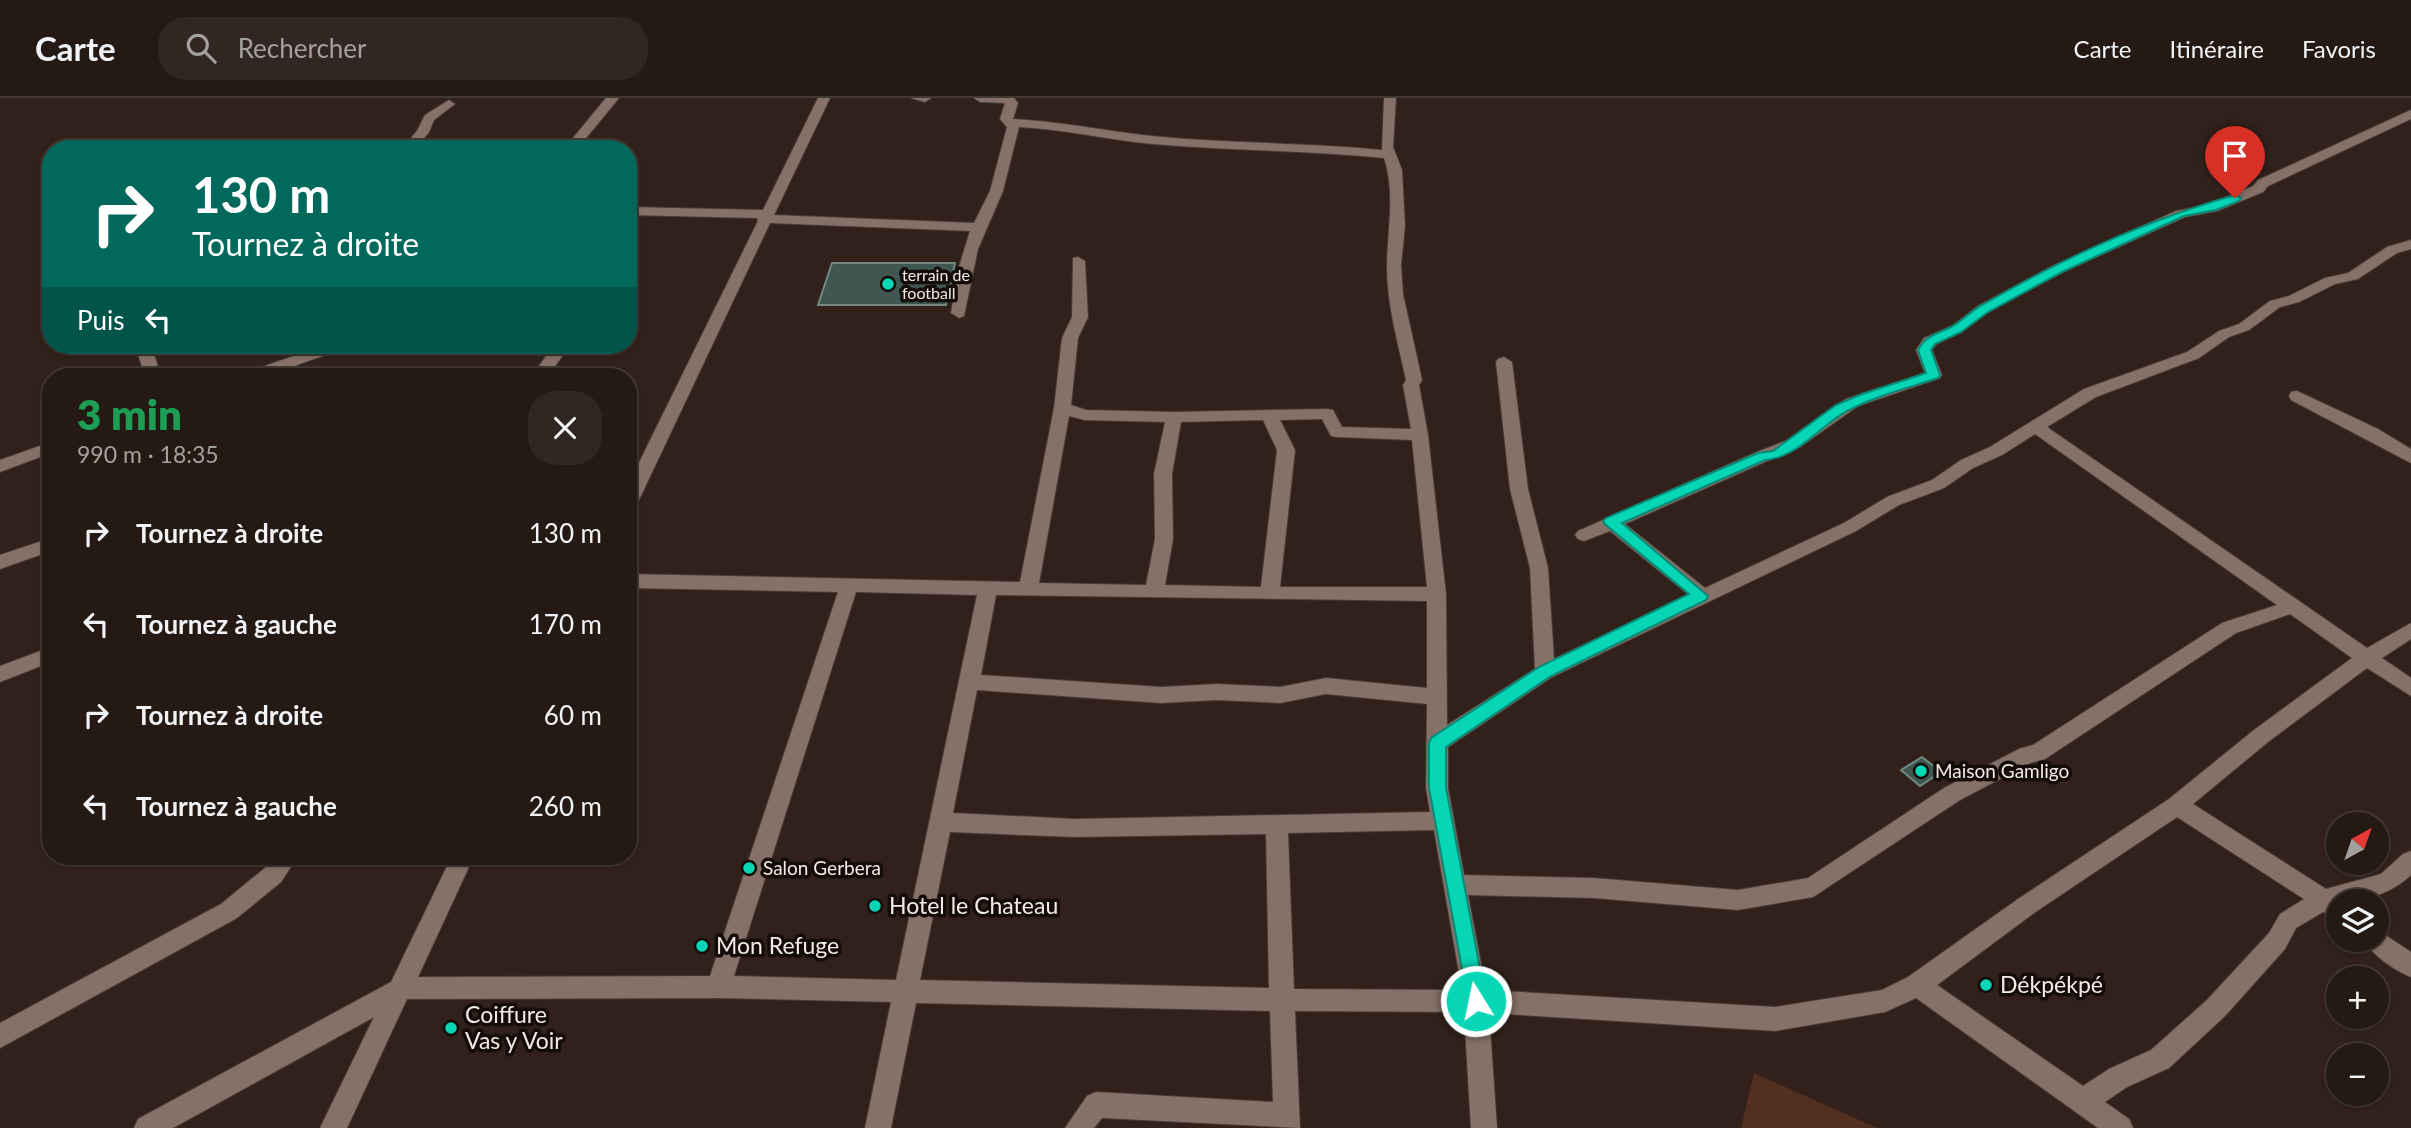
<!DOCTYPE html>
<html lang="fr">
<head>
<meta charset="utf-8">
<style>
	:root { --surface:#251914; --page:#312622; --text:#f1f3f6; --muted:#a3a0a0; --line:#423834 }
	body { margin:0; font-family:Lato,sans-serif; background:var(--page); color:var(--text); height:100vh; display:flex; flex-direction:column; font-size:26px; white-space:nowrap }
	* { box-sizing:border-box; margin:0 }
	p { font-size:23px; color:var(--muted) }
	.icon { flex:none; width:38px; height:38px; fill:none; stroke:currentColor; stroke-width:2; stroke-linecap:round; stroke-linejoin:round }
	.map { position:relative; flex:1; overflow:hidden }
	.sheet { position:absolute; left:42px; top:270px; width:595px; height:497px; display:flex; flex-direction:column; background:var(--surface); border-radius:28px; box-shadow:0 2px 5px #0004,0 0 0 2px var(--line) }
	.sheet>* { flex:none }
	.hud { position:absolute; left:42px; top:42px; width:595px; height:214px; border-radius:28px; box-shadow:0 2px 5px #0004,0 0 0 2px var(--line); background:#00695c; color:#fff; overflow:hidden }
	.needle { width:46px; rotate:40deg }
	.controls { position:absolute; left:2326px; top:714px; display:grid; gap:14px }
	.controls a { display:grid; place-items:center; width:63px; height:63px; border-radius:50%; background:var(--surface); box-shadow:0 2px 5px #0004,0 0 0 2px var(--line); font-size:35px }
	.pin { position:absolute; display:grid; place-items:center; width:60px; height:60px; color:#fff; margin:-72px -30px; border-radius:50% 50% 50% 0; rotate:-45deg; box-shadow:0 0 7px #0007 }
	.pin .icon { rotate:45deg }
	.me { position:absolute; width:77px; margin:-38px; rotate:350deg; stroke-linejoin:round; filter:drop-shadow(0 0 5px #0008) }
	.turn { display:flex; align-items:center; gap:24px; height:147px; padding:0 35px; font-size:32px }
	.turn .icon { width:91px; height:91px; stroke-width:2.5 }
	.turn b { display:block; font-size:49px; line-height:60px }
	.then { display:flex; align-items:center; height:66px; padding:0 35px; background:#0003; gap:14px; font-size:26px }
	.round { display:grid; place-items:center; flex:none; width:74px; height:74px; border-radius:28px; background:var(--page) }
	.summary { display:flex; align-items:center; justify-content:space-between; height:119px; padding:0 35px }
	h1 { font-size:42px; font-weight:800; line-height:52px; color:#1e9e55 }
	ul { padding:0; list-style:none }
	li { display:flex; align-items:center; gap:21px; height:91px; padding:0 35px }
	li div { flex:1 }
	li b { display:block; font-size:26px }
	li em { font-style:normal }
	header { display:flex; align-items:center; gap:42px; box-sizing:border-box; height:98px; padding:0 35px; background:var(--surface); border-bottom:2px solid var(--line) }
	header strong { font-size:33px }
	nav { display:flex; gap:38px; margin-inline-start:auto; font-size:24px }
	.search { width:490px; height:63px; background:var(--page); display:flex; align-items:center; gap:18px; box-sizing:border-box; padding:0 24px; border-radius:28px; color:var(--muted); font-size:26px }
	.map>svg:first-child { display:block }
</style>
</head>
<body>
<header>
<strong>Carte</strong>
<div class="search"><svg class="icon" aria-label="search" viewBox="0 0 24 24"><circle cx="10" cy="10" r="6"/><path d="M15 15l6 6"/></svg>Rechercher</div>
<nav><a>Carte</a><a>Itinéraire</a><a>Favoris</a></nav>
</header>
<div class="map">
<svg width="2411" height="1030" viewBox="0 0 2411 1030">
	<rect width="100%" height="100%" fill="#31211a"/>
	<polygon fill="#532f1f" points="1754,975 1877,1030 1741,1030"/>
	<g fill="#405651" stroke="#708881" stroke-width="2">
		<polygon points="832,165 955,165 946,207 818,207"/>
		<polygon points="1922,659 1941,674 1920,688 1901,672"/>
	</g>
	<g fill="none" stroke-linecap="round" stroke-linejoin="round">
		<defs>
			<g id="minor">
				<polygon points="606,0 619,0 577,51 564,51"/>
				<path d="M818,0H830L774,117L974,125L990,93L1007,29L1000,21L1005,5L980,4L974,0H1014L1018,5L1013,21C1060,23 1105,33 1152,38C1228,46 1305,44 1382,52L1384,0H1396L1393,49L1402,72L1405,128L1401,167L1403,196L1422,282L1419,287L1428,337L1446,496L1447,627L1535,571L1530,470L1510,391L1496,264L1498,261L1504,259L1512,264L1528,391L1548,470L1554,561L1689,497L1610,433L1584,443L1578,441L1575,437L1578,433L1757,354L1788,342L1846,301L1925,275L1916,252L1924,240L1952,228L1978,208L2053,168L2176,113L2208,107L2253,88L2258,82L2411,12V21L2268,88L2263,94L2217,113L2185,119L2063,174L1988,214L1962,234L1936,246L1932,252L1942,277L1940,280L1858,308L1800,349L1767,363L1625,426L1705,490L1844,425L1887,399L1932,382L1961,362L1990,349L2084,291L2187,254L2219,233L2239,226L2270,203L2289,198L2325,180L2348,175L2387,149L2411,142V151L2397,155L2358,181L2335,186L2299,204L2280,209L2249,232L2229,239L2199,260L2096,299L2047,329L2367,550L2411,525V541L2382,560L2411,580V598L2367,570L2268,644L2193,706L2326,791L2381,776L2403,756L2411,753V777C2391,796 2366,803 2338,803V815L2332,817L2323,814L2296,830L2285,851L2225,918L2169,970L2127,989L2105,1004L2129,1021L2133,1030H2098L1916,900L1885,914L1775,933L1489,915L1497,1030H1471L1464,914L1295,913L1300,1030L1102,1020L1094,1030H1065L1087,998L1096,994L1273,1004L1270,913L916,905L891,1030H865L891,904L718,900L407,901L347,1030H320L374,919L173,1030H134L138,1021L391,884L452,758H474L418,879L710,878L838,494L628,490V476L1020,484L1054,310L1062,240L1072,219L1073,160L1078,159L1085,163L1088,219L1078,240L1071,307L1086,312L1174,314L1327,311L1333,312L1342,329L1411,331L1403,287L1406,282C1398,245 1387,207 1387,169C1387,133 1396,96 1384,60C1307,52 1230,53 1153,46C1108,42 1064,31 1019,29L1003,93L978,151L964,218L959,220L951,215L958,172L970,133L770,125L637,406L628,412V387L758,123L757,120L628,117V109L763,112ZM1069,318L1085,322L1165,324L1154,376L1155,441L1146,487L1039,485ZM1322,321L1331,338L1337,339L1412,342L1427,489H1280L1295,352L1280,322ZM1263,322L1277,352L1261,489L1165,487L1173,441L1172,376L1181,324ZM2035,336L2277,507L2222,525L2033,647L2019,651L1944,690L1808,780L1738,792L1594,780L1464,777L1448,690V649L1552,579L1856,433L1899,407L1944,390L1973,370L2002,357ZM856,494L977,497L896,882L734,878ZM996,497L1427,503V590L1326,580L1280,589L1217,586L1161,589L981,577ZM2290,516L2352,560L2254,632L2169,701L2018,801L1908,879L1882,892L1775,909L1486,892L1468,797L1594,800L1738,812L1813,799L1960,702L2030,665L2045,661L2236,535ZM977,592L1161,605L1217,602L1280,605L1326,596L1427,606L1426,690L1430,714L1075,721L953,715ZM2177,719L2304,801L2280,816L2269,835L2207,902L2151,952L2109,971L2083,988L1937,887L2034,815ZM1434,732L1462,892L1294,891L1288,735ZM950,734L1075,739L1266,736L1269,890L920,882Z"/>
				<polygon points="911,0 931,0 925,4"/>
				<polygon points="449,2 455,6 434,22 429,34 415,51 402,51 417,33 425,17"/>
				<polygon points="135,247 151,247 161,278 145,278"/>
				<polygon points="325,247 347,247 345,250 266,278 243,278 245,275"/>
				<polygon points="556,247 554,250 563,257 548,278 532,278 546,258 537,251 540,247"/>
				<polygon points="2297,293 2378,331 2411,351 2411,365 2291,302 2289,298 2291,294"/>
				<polygon points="51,344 51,355 0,374 0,362"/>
				<polygon points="51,440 51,453 0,471 0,457"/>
				<polygon points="51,549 51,564 0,584 0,568"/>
				<polygon points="274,758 298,758 281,784 237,820 0,950 0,925 221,806 265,770"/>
				<path d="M2376,831L2411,854V879C2396,873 2371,857 2365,842H2376Z"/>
			</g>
		</defs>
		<use href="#minor" stroke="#493b36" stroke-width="2"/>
		<use href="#minor" fill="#857168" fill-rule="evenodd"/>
	</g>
	<path fill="#06d5b6" stroke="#048a76" stroke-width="2" d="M2235,97L2241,100L2239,103L2216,112L2184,118L2062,174L1988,214L1961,234L1935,246L1931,252L1940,277L1938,280C1908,290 1875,298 1847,313C1820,328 1797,360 1765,362L1622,425L1708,498L1706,502L1551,578L1446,649V690L1486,903L1483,909L1476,912L1469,909L1429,690V645L1431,640L1539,569L1689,496L1606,427L1603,424L1606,420L1758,355L1773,353L1836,307L1862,296L1926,275L1918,252C1926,237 1937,236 1951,229C1962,223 1971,213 1982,207C2061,161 2147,122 2235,97Z"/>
	<g fill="#06d5b6" stroke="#140c09" stroke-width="2.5">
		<circle cx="888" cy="186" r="7"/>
		<circle cx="1921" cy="673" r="7"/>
		<circle cx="749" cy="770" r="7"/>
		<circle cx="875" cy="808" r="7"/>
		<circle cx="702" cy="848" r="7"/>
		<circle cx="1986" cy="887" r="7"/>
		<circle cx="451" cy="930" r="7"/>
	</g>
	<g text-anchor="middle" stroke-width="7" stroke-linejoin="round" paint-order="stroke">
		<g font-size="16" fill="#f5e9e4" stroke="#140c09" text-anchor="start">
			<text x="902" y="183">terrain de<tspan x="902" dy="18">football</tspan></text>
		</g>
		<g font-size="19" fill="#f5e9e4" stroke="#140c09" text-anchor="start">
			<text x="1935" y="680">Maison Gamligo</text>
			<text x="763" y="777">Salon Gerbera</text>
		</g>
		<g font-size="23" fill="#f5e9e4" stroke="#140c09" text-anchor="start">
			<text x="889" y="816">Hotel le Chateau</text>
			<text x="716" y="856">Mon Refuge</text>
			<text x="2000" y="895">Dékpékpé</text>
			<text x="465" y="925">Coiffure<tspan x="465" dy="26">Vas y Voir</tspan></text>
		</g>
	</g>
</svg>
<div class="controls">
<a><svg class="needle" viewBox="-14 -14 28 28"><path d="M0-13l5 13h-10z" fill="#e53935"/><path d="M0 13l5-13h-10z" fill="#a3a0a0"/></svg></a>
<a><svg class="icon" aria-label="layers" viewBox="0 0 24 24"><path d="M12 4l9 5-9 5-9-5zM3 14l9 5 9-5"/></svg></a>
<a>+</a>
<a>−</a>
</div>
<div class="pin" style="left:2235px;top:100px;background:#d93025"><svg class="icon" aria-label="arrive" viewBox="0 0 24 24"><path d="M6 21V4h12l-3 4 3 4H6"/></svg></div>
<svg class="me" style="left:1476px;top:903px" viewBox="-20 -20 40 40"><circle r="17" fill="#06d5b6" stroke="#fff" stroke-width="3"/><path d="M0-11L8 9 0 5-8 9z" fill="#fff"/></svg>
<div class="hud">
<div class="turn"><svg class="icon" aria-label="right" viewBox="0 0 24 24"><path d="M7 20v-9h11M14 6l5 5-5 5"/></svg><div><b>130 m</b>Tournez à droite</div></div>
<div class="then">Puis<svg class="icon" aria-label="left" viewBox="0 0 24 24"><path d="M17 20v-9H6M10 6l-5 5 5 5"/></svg></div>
</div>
<section class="sheet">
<div class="summary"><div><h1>3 min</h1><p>990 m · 18:35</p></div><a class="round"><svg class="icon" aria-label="close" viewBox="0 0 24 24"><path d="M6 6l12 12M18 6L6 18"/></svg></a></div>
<ul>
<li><svg class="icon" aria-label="right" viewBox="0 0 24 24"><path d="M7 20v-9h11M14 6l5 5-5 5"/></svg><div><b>Tournez à droite</b></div><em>130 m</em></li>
<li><svg class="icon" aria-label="left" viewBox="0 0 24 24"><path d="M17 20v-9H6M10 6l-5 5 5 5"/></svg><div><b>Tournez à gauche</b></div><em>170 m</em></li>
<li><svg class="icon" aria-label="right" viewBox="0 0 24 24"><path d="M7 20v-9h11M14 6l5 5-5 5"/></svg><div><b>Tournez à droite</b></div><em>60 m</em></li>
<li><svg class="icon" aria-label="left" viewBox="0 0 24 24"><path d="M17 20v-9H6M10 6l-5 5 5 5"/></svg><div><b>Tournez à gauche</b></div><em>260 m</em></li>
</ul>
</section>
</div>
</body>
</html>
